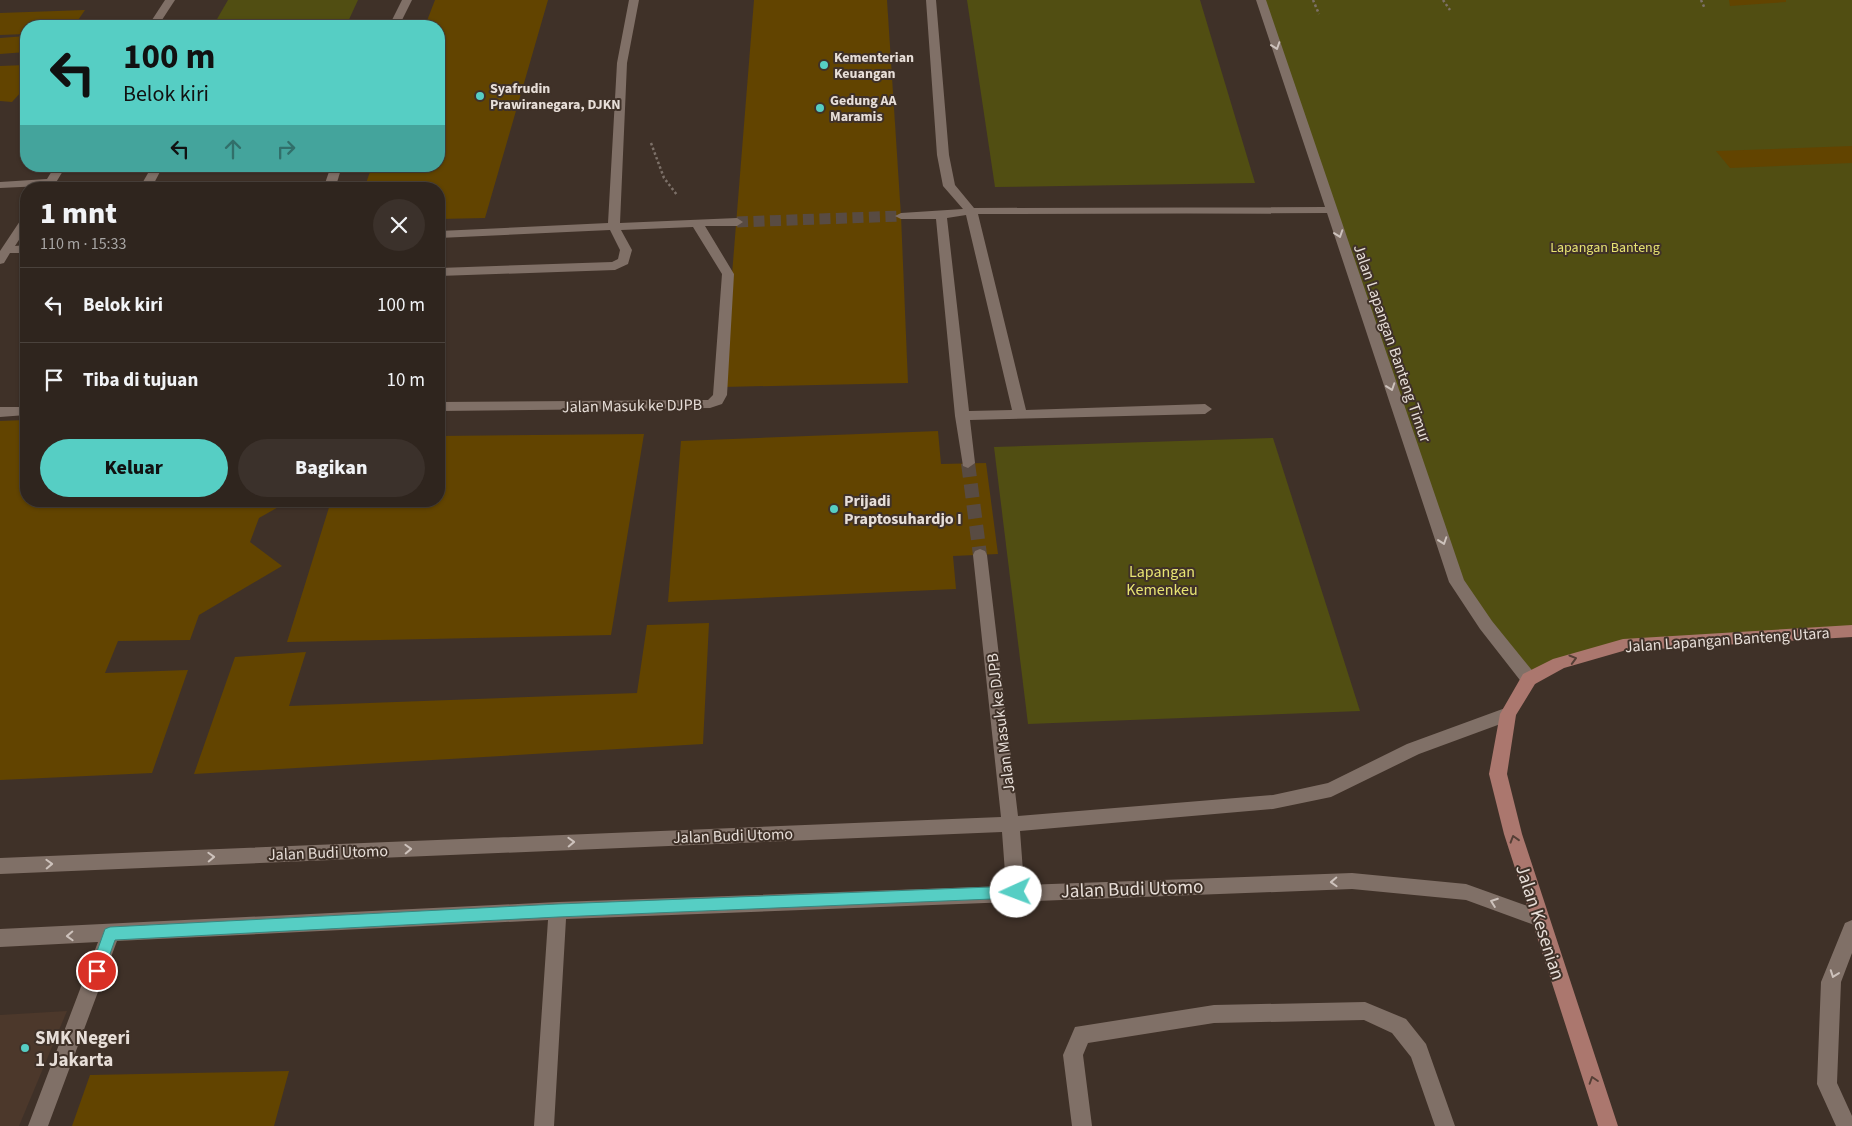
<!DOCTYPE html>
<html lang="id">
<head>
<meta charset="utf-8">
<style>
	:root { --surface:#2f251e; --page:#3b312b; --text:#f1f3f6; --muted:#a7a5a4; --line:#4a423c; --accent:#56cec4 }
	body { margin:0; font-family:"Source Sans 3",sans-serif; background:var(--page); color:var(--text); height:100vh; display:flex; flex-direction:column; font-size:19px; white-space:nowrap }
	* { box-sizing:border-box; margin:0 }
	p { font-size:16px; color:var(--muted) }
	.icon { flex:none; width:28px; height:28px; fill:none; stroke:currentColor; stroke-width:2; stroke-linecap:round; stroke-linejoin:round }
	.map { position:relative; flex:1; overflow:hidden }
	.panel { position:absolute; left:20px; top:182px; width:425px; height:325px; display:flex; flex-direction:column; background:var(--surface); border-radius:20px; box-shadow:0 1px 4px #0004,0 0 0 1px var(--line) }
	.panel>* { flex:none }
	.banner { position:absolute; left:20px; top:20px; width:425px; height:152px; border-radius:20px; box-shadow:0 1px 4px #0004,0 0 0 1px var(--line); background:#56cec4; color:#111; overflow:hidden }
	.pin { position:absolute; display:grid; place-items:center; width:42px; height:42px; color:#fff; margin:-21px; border:2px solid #fff; border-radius:50%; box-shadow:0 1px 5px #0007 }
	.me { position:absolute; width:55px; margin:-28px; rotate:268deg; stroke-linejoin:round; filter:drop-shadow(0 0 4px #0008) }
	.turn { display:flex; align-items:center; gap:18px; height:105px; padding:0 20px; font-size:22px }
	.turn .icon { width:65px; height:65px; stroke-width:2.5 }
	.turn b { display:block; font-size:35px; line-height:42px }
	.lanes { display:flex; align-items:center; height:48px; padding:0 20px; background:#0003; justify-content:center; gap:25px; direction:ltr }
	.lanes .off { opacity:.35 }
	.round { display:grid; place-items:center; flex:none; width:52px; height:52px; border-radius:26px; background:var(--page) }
	.head { display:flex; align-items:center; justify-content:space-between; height:85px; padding:0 20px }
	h1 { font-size:30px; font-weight:800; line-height:38px }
	.action { display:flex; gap:10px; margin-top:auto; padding:10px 20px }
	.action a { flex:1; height:58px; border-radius:30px; background:var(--accent); color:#111; font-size:20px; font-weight:800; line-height:58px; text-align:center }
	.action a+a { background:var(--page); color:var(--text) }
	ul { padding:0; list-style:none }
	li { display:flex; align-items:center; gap:15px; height:75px; padding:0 20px; border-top:1px solid var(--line) }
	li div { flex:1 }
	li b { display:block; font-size:19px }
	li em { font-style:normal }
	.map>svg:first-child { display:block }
</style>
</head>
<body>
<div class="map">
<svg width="1852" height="1126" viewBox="0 0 1852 1126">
	<rect width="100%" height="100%" fill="#3f3128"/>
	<polygon fill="#4c382b" points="67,1011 19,1126 0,1126 0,1015"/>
	<g fill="#514e12">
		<polygon points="228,0 358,0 346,26 213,26"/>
		<polygon points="967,0 1200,0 1255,183 995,187"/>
		<polygon points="1260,0 1852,0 1852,631 1623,645 1529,679 1457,582"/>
		<polygon points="1273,438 1360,711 1028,724 994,447"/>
	</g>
	<g fill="#624400">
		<polygon points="435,0 548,0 485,218 439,219 439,189 364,189 372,166 439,166 439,26 425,26"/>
		<polygon points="754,0 887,0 901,216 908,383 723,387"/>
		<polygon points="1729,0 1786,0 1786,2 1730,6"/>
		<polygon points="85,10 74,26 26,26 26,34 0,35 0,13"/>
		<polygon points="26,36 26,52 0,54 0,38"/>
		<polygon points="26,65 26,91 22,91 12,102 0,101 0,66"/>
		<polygon points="1852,146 1852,163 1730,168 1716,151"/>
		<polygon points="26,420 26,501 289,501 259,518 250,542 282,566 199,615 190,640 118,641 105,673 188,670 152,773 0,780 0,421"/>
		<polygon points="938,431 941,464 986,463 998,554 953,556 956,589 668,602 681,441"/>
		<polygon points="644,434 611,635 287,642 331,501 439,501 439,436"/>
		<polygon points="709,623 703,744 194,774 235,657 306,652 289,706 637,693 647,625"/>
		<polygon points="289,1071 274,1126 72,1126 90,1075"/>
	</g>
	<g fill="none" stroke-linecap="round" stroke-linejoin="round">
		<polyline stroke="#584b42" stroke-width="11" stroke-dasharray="11 5.5" stroke-linecap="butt" points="737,222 901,216"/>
		<polyline stroke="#584b42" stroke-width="14" stroke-dasharray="14 7" stroke-linecap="butt" points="968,463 980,555"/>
		<g stroke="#7d7169" stroke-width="2.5" stroke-dasharray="2.5 2.5" stroke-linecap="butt">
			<polyline points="1313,0 1319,14"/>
			<polyline points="1443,0 1450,10"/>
			<polyline points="1701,0 1705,9"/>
			<polyline points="651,143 664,178 677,195"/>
		</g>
		<g fill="#807067" fill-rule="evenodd">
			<polygon points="165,0 175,0 158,26 148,26"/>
			<polygon points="402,0 412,0 399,26 389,26"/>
			<polygon points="629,0 639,0 627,63 620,223 737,218 743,222 737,226 705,226 734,274 727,395 722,404 710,408 439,411 439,402 708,400 713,395 722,274 693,227 621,230 632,250 628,264 615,270 439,276 439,268 612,262 618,259 620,250 610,230 439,238 439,231 608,223 617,63"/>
			<path d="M926,0H936L949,155L955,185L974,208L1325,207L1256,0H1266L1464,580L1492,621L1535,674L1537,679L1535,684L1529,685L1523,684L1480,629L1449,582L1327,213L978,214L1026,410L1205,404L1212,409L1205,414L970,420L975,463L968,468L963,466L955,416L936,219H901L895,216L901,213L963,209L943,186L937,155ZM966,215L1012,410L969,411L947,218Z"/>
			<polygon points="55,166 66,166 52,189 40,189 42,186 0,188 0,182 47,179"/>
			<polygon points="152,166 163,166 151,189 139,189"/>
			<polygon points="331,166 342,166 335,189 323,189"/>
			<polygon points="26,216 26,229 15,246 26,245 26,253 10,253 4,263 0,264 0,251 22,218"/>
			<polygon points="0,407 26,407 26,415 0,417"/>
			<polygon points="980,549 985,551 987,555 1018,816 1273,795 1328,783 1407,744 1508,707 1514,709 1516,714 1514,719 1419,754 1331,797 1273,809 1020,831 1024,885 1352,873 1466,884 1547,913 1549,919 1547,925 1540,927 1466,900 1352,889 566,919 554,1126 534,1126 548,920 117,941 48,1126 28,1126 98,942 0,947 0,929 558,902 1006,886 1002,832 0,874 0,858 1001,817 973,555 975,551"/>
			<polygon points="1852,920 1852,953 1841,982 1837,1083 1852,1116 1852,1126 1836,1126 1817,1084 1821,982 1845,923"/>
			<polygon points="1365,1002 1406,1019 1426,1044 1455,1126 1435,1126 1411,1057 1392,1033 1364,1020 1214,1023 1088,1043 1083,1055 1092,1126 1072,1126 1063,1055 1075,1027 1214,1005"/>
		</g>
		<polygon fill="#ab776e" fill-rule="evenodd" points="1852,625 1852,637 1623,651 1564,668 1535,684 1516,715 1507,774 1522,834 1618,1126 1598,1126 1504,834 1489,774 1500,714 1523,674 1553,659 1623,639"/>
	</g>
	<defs><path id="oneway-chevron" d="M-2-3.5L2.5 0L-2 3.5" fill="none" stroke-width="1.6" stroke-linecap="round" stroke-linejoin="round" transform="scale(1.25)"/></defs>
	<g stroke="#cdc2bc">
		<use href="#oneway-chevron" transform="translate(1276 46) rotate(71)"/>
		<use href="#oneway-chevron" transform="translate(1339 234) rotate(71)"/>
		<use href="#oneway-chevron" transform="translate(1391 387) rotate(71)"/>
		<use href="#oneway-chevron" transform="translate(1443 541) rotate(71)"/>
		<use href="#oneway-chevron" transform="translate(571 842) rotate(-2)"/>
		<use href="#oneway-chevron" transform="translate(408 849) rotate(-2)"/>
		<use href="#oneway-chevron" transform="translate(211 857) rotate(-2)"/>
		<use href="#oneway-chevron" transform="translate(49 864) rotate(-2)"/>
		<use href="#oneway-chevron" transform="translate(1334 882) rotate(178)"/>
		<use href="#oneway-chevron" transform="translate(1494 902) rotate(-160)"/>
		<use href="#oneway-chevron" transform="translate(70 936) rotate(178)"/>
		<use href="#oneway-chevron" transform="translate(1834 974) rotate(110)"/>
	</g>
	<g stroke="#553f36">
		<use href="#oneway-chevron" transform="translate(1573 659) rotate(-16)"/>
		<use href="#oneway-chevron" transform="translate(1514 839) rotate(-107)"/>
		<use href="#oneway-chevron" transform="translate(1593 1080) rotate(-108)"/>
	</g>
	<polygon fill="#56cec4" stroke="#38867f" points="1016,886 1021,887 1023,892 1021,896 1016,898 558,917 115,940 102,976 97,978 92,976 90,971 105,929 110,927 558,904"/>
	<g fill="#56cec4" stroke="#3f3128" stroke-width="2">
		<circle cx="824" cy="65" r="5"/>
		<circle cx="480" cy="96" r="5"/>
		<circle cx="820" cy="108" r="5"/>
		<circle cx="834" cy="509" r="5"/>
		<circle cx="25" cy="1048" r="5"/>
	</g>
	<g text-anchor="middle" stroke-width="4" stroke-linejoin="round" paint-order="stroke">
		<g font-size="14" font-weight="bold" fill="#e7ded8" stroke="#3f3128" text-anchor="start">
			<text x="834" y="62">Kementerian<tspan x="834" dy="16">Keuangan</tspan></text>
			<text x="490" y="93">Syafrudin<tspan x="490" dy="16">Prawiranegara, DJKN</tspan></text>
			<text x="830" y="105">Gedung AA<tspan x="830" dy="16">Maramis</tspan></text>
		</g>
		<g font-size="14" fill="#e7e372" stroke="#3f3128">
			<text x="1605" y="252">Lapangan Banteng</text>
		</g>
		<g font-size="16" fill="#e7ded8" stroke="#3f3128">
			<text transform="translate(1393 343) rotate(71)" y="6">Jalan Lapangan Banteng Timur</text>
			<text transform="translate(632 405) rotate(-1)" y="6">Jalan Masuk ke DJPB</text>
			<text transform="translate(1727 639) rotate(-4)" y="6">Jalan Lapangan Banteng Utara</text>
			<text transform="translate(1000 723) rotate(-97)" y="6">Jalan Masuk ke DJPB</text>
			<text transform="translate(733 835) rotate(-2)" y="6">Jalan Budi Utomo</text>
			<text transform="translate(328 852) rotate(-2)" y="6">Jalan Budi Utomo</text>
		</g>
		<g font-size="16" font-weight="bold" fill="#e7ded8" stroke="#3f3128" text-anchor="start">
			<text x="844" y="506">Prijadi<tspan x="844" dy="18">Praptosuhardjo I</tspan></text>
		</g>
		<g font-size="16" fill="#e7e372" stroke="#3f3128">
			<text x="1162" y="577">Lapangan<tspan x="1162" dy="18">Kemenkeu</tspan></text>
		</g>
		<g font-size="19" fill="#e7ded8" stroke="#3f3128">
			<text transform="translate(1132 888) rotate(-2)" y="7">Jalan Budi Utomo</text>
			<text transform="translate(1541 922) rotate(72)" y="7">Jalan Kesenian</text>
		</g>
		<g font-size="19" font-weight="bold" fill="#e7ded8" stroke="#3f3128" text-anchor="start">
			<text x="35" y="1044">SMK Negeri<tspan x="35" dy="22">1 Jakarta</tspan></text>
		</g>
	</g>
</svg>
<div class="pin" style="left:97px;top:971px;background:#d93025"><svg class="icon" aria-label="arrive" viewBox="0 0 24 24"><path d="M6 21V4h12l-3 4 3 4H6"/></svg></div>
<svg class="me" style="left:1016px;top:892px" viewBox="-20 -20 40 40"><circle r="19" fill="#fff"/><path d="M0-13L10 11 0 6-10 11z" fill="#56cec4"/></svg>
<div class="banner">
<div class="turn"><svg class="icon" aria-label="left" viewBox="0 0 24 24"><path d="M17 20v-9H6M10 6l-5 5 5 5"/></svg><div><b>100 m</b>Belok kiri</div></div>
<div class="lanes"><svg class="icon" aria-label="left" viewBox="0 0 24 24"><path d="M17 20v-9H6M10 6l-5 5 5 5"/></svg><svg class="icon off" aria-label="ahead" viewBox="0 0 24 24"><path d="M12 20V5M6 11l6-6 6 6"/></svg><svg class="icon off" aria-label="right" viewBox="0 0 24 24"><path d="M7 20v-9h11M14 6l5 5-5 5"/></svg></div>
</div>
<section class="panel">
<div class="head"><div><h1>1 mnt</h1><p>110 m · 15:33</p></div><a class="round"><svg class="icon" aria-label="close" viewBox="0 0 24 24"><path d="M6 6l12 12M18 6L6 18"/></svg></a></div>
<ul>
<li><svg class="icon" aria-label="left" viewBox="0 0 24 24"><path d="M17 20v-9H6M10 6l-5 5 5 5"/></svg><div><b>Belok kiri</b></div><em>100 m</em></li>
<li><svg class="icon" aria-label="arrive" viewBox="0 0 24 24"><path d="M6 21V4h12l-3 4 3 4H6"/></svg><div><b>Tiba di tujuan</b></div><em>10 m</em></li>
</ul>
<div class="action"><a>Keluar</a><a>Bagikan</a></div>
</section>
</div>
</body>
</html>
